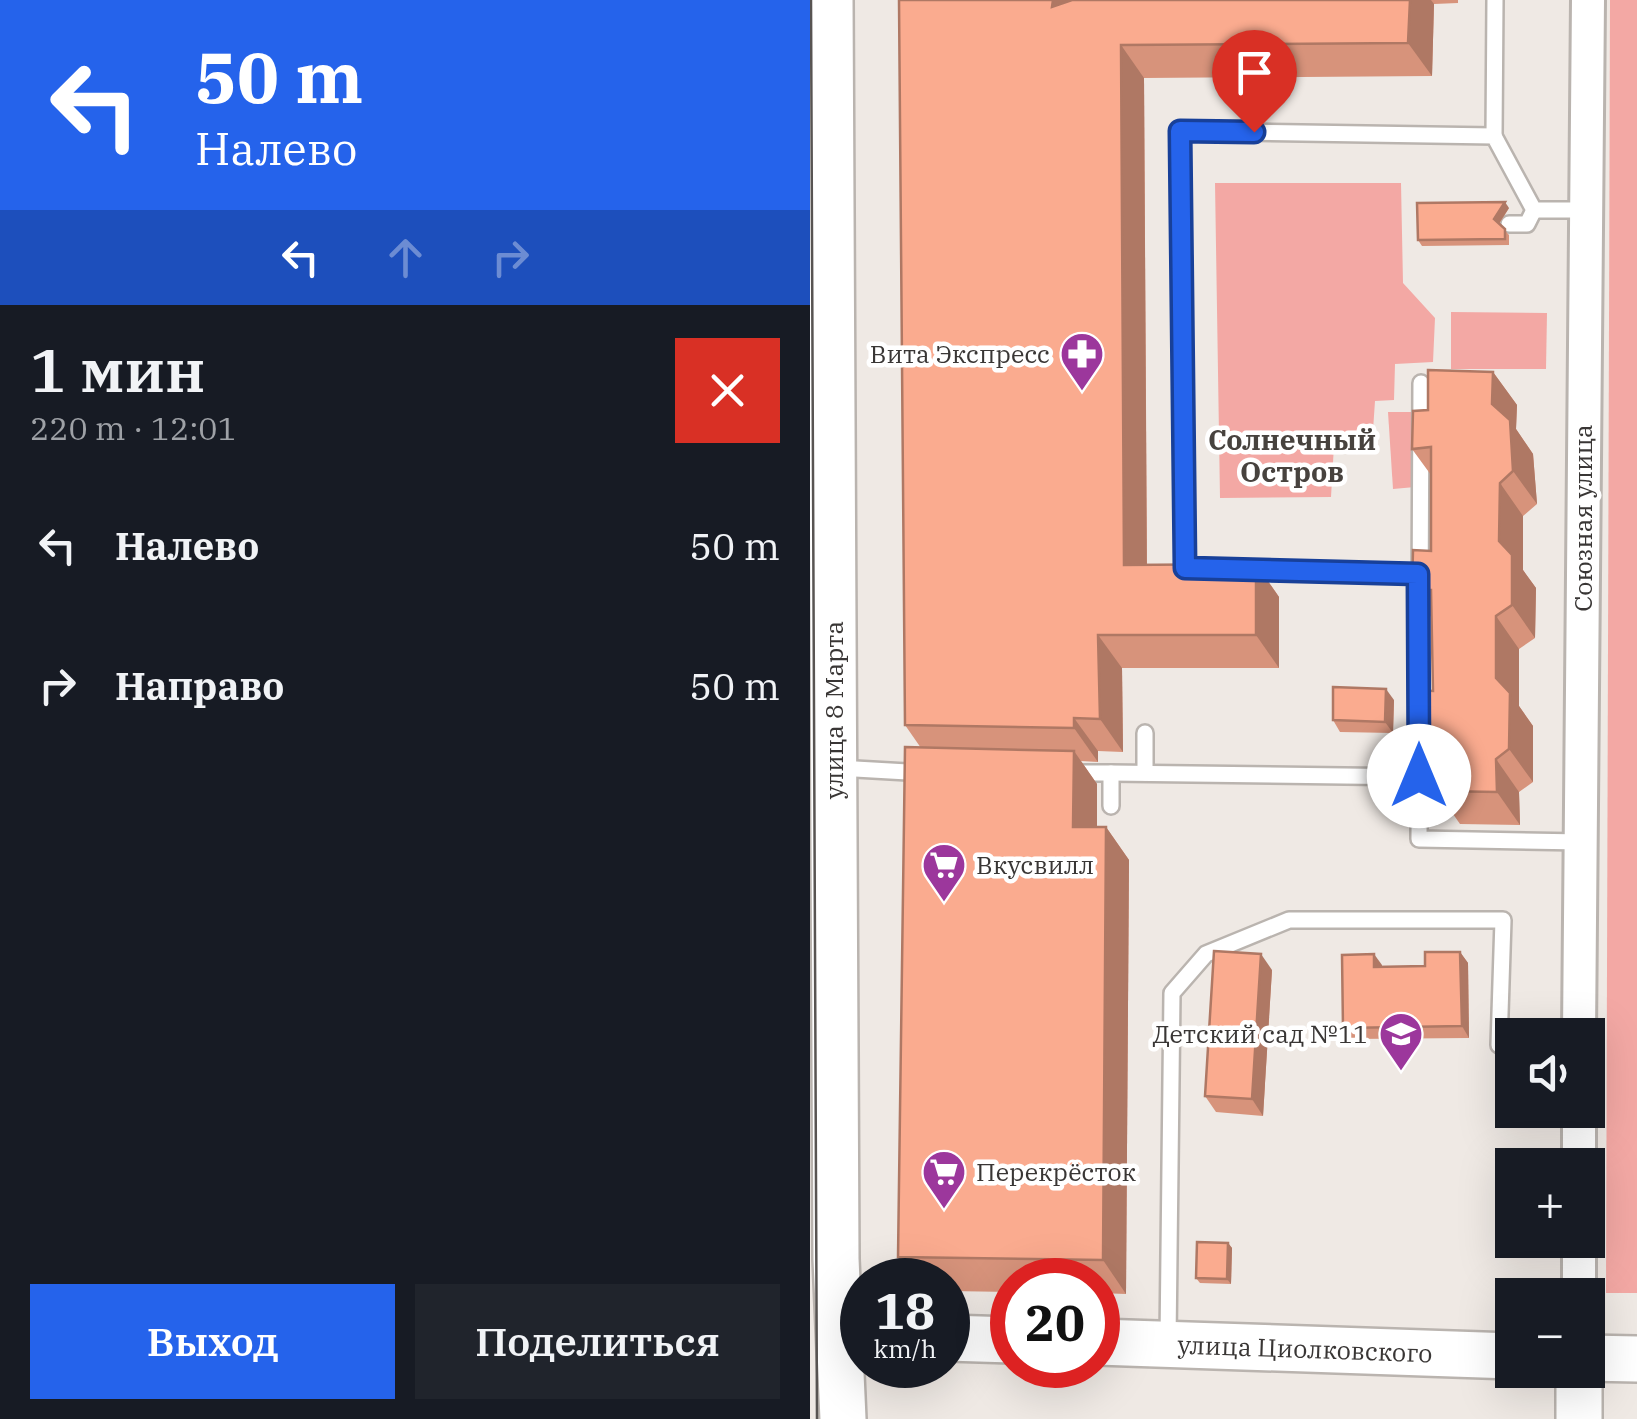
<!DOCTYPE html>
<html lang="ru">
<head>
<meta charset="utf-8">
<style>
	:root { --surface:#171b24; --page:#20242c; --text:#f1f3f6; --muted:#9ea1a6; --accent:#2563eb }
	body { margin:0; font-family:"IBM Plex Serif",serif; background:var(--page); color:var(--text); height:100vh; display:flex; flex-direction:column; font-size:38px; white-space:nowrap }
	* { box-sizing:border-box; margin:0 }
	p { font-size:32px; color:var(--muted) }
	.icon { flex:none; width:55px; height:55px; fill:none; stroke:currentColor; stroke-width:2; stroke-linecap:round; stroke-linejoin:round }
	.map { position:relative; flex:1; overflow:hidden }
	.panel { display:flex; flex-direction:column; background:var(--surface); width:810px }
	.panel>* { flex:none }
	.hud { background:#2563eb; color:#fff; overflow:hidden }
	.tools { position:absolute; left:685px; top:1018px; display:grid; gap:20px }
	.tools a { display:grid; place-items:center; width:110px; height:110px; border-radius:0px; background:var(--surface); box-shadow:0 10px 40px #0002; font-size:50px }
	.speed { position:absolute; left:30px; top:1258px; display:flex; gap:20px; font-size:50px; font-weight:700; text-align:center }
	.speed>* { display:grid; place-content:center; width:130px; height:130px; border-radius:50%; background:var(--surface); box-shadow:0 10px 40px #0002; line-height:1 }
	.speed small { font-size:25px; font-weight:400 }
	.speed .limit { border:15px solid #d22; background:#fff; color:#111 }
	.pin { position:absolute; display:grid; place-items:center; width:85px; height:85px; color:#fff; margin:-102px -42px; border-radius:50% 50% 50% 0; rotate:-45deg; box-shadow:0 0 10px #0007 }
	.pin .icon { rotate:45deg }
	.me { position:absolute; width:110px; margin:-55px; rotate:0deg; stroke-linejoin:round; filter:drop-shadow(0 0 8px #0008) }
	.turn { display:flex; align-items:center; gap:35px; height:210px; padding:0 30px; font-size:45px }
	.turn .icon { width:130px; height:130px; stroke-width:2.5 }
	.turn b { display:block; font-size:70px; line-height:85px }
	.lanes { display:flex; align-items:center; height:95px; padding:0 30px; background:#0003; justify-content:center; gap:50px; direction:ltr }
	.lanes .off { opacity:.35 }
	.round { display:grid; place-items:center; flex:none; width:105px; height:105px; border-radius:0px; background:var(--page) }
	.headline { display:flex; align-items:center; justify-content:space-between; height:170px; padding:0 30px }
	h1 { font-size:60px; font-weight:600; line-height:75px }
	.button { display:flex; gap:20px; margin-top:auto; padding:20px 30px }
	.button a { flex:1; height:115px; border-radius:0px; background:var(--accent); color:#fff; font-size:40px; font-weight:600; line-height:115px; text-align:center }
	.button a+a { background:var(--page); color:var(--text) }
	ul { padding:0; list-style:none }
	li { display:flex; align-items:center; gap:30px; height:140px; padding:0 30px }
	li div { flex:1 }
	li b { display:block; font-size:38px }
	li em { font-style:normal }
	main { display:flex; flex:1; min-height:0 }
	.map>svg:first-child { display:block }
</style>
</head>
<body>
<main>
<section class="panel">
<div class="hud">
<div class="turn"><svg class="icon" aria-label="left" viewBox="0 0 24 24"><path d="M17 20v-9H6M10 6l-5 5 5 5"/></svg><div><b>50 m</b>Налево</div></div>
<div class="lanes"><svg class="icon" aria-label="left" viewBox="0 0 24 24"><path d="M17 20v-9H6M10 6l-5 5 5 5"/></svg><svg class="icon off" aria-label="ahead" viewBox="0 0 24 24"><path d="M12 20V5M6 11l6-6 6 6"/></svg><svg class="icon off" aria-label="right" viewBox="0 0 24 24"><path d="M7 20v-9h11M14 6l5 5-5 5"/></svg></div>
</div>
<div class="headline"><div><h1>1 мин</h1><p>220 m · 12:01</p></div><a class="round" style="background:#d93025;color:#fff"><svg class="icon" aria-label="close" viewBox="0 0 24 24"><path d="M6 6l12 12M18 6L6 18"/></svg></a></div>
<ul>
<li><svg class="icon" aria-label="left" viewBox="0 0 24 24"><path d="M17 20v-9H6M10 6l-5 5 5 5"/></svg><div><b>Налево</b></div><em>50 m</em></li>
<li><svg class="icon" aria-label="right" viewBox="0 0 24 24"><path d="M7 20v-9h11M14 6l5 5-5 5"/></svg><div><b>Направо</b></div><em>50 m</em></li>
</ul>
<div class="button"><a>Выход</a><a>Поделиться</a></div>
</section>
<div class="map">
<svg width="827" height="1419" viewBox="0 0 827 1419">
	<rect width="100%" height="100%" fill="#efe9e4"/>
	<g fill="#f3a8a4">
		<polygon points="800,0 827,0 827,1293 796,1293"/>
		<polygon points="405,183 591,183 593,283 625,318 623,362 585,364 584,400 565,401 562,445 524,445 521,497 410,498"/>
		<polygon points="641,312 737,313 736,369 641,369"/>
		<polygon points="578,412 604,412 605,487 583,489"/>
	</g>
	<g fill="none" stroke-linecap="round" stroke-linejoin="round">
		<defs>
			<g id="lane">
				<polyline points="684,136 685,0"/>
				<polyline points="699,224 717,224 724,210"/>
				<polyline points="611,383 609,839 772,842"/>
				<polyline points="389,569 375,568 370,131 684,136 724,210 775,210"/>
				<polyline points="432,570 608,574"/>
				<polyline points="28,768 115,773"/>
				<polyline points="263,773 301,773 301,806"/>
				<polyline points="301,773 609,777"/>
				<polyline points="335,773 335,733"/>
				<polyline points="358,1341 362,993 396,954 479,920 693,920 689,1045 702,1046"/>
			</g>
			<g id="street">
				<polyline points="769,1035 778,0"/>
				<polyline points="769,1110 769,1165"/>
				<polyline points="769,1240 769,1295"/>
			</g>
			<g id="secondary">
				<polyline points="20,0 26,1259 33,1419"/>
				<polyline points="138,1338 202,1340"/>
				<polyline points="288,1342 702,1356"/>
				<polyline points="778,1358 827,1359"/>
				<polyline points="769,1419 769,1370"/>
			</g>
		</defs>
		<use href="#lane" stroke="#bab4af" stroke-width="20"/>
		<use href="#street" stroke="#bab4af" stroke-width="38"/>
		<use href="#secondary" stroke="#bab4af" stroke-width="50"/>
		<use href="#lane" stroke="#fff" stroke-width="15"/>
		<use href="#street" stroke="#fff" stroke-width="32"/>
		<use href="#secondary" stroke="#fff" stroke-width="45"/>
		<polyline stroke="#585452" stroke-width="2.5" points="1,0 7,1419"/>
	</g>
	<g fill="#d7937b">
		<polygon points="89,0 648,0 648,3 624,4 622,76 334,78 337,565 446,564 469,597 469,668 312,668 313,752 288,751 288,762 271,761 287,784 287,827 296,827 319,860 316,1294 288,1293 288,1280 202,1280 202,1292 138,1291 138,1280 104,1280 88,1257 111,748 95,725"/>
		<polygon points="699,208 689,224 699,235 699,245 612,246 608,240"/>
		<polygon points="683,372 707,405 706,429 723,454 727,504 713,516 713,570 726,588 725,638 709,649 709,706 723,726 723,782 709,792 710,825 650,824 627,791 626,756 607,728 623,691 621,617 602,590 621,551 621,475 602,449 618,410"/>
		<polygon points="584,700 583,733 530,732 523,720"/>
		<polygon points="650,952 658,963 659,1038 541,1039 533,1028 572,965 572,967 615,966"/>
		<polygon points="462,970 453,1116 406,1112 395,1096"/>
		<polygon points="418,1243 422,1248 421,1284 390,1283 386,1278"/>
	</g>
	<g fill="#af7864">
		<polygon points="243,0 266,0 242,7"/>
		<polygon points="600,0 621,0 624,4 622,76 598,43"/>
		<polygon points="311,45 334,78 337,598 314,565"/>
		<polygon points="695,202 699,208 688,225 684,219"/>
		<polygon points="683,372 707,405 706,429 723,454 727,504 703,471 682,404"/>
		<polygon points="690,483 713,516 713,570 726,588 725,638 702,605 689,541"/>
		<polygon points="446,564 469,597 469,668 446,635"/>
		<polygon points="686,616 709,649 709,706 723,726 723,782 699,749 686,678"/>
		<polygon points="288,635 312,668 313,752 290,719"/>
		<polygon points="576,689 584,700 583,733 575,722"/>
		<polygon points="264,718 288,751 288,762 264,728"/>
		<polygon points="264,751 287,784 287,860 263,827"/>
		<polygon points="686,759 709,792 710,825 687,792"/>
		<polygon points="296,827 319,860 316,1294 293,1260"/>
		<polygon points="650,952 658,963 659,1038 652,1026"/>
		<polygon points="451,954 462,970 453,1116 442,1099"/>
		<polygon points="564,954 572,965 572,978 564,967"/>
		<polygon points="418,1243 422,1248 421,1284 417,1279"/>
	</g>
	<g fill="#faab8f" stroke="#af7864" stroke-width="2.5">
		<polygon points="89,0 243,0 242,7 262,0 600,0 598,43 311,45 314,565 446,564 446,635 288,635 290,719 264,718 264,728 95,725"/>
		<polygon points="695,202 684,219 695,229 695,239 608,240 607,203"/>
		<polygon points="618,370 683,372 682,404 700,420 703,471 690,483 689,541 702,555 702,605 686,616 686,678 700,693 699,749 686,759 687,792 627,791 626,731 607,728 604,690 623,691 621,590 602,590 603,550 621,551 621,447 602,449 603,411 618,410"/>
		<polygon points="523,687 576,689 575,722 523,720"/>
		<polygon points="95,747 264,751 263,827 296,827 293,1260 88,1257"/>
		<polygon points="404,951 451,954 442,1099 395,1096"/>
		<polygon points="615,952 650,952 652,1026 533,1028 532,955 564,954 564,967 615,966"/>
		<polygon points="387,1242 418,1243 417,1279 386,1278"/>
	</g>
	<g fill="none" stroke-linecap="round" stroke-linejoin="round">
		<defs>
			<polyline id="route" points="444,132 370,131 375,568 608,574 609,776"/>
		</defs>
		<use href="#route" stroke="#184099" stroke-width="25"/>
		<use href="#route" stroke="#2563eb" stroke-width="18"/>
	</g>
	<defs>
		<symbol id="pharmacy-pin" viewBox="-11 -11 22 30"><path d="M0 17L-7.5 6A9.5 9.5 0 1 1 7.5 6Z" fill="#9c379c" stroke="#fff"/><path d="M-2-6h4v4h4v4h-4v4h-4v-4h-4v-4h4Z" fill="#fff"/></symbol>
		<symbol id="supermarket-pin" viewBox="-11 -11 22 30"><path d="M0 17L-7.5 6A9.5 9.5 0 1 1 7.5 6Z" fill="#9c379c" stroke="#fff"/><path d="M-6-5.5h2.5l.6 2H6L4.5 2H-2.5L-4.4-4H-6ZM-1.5 3.2a1.3 1.3 0 1 0 .1 0ZM3 3.2a1.3 1.3 0 1 0 .1 0Z" fill="#fff"/></symbol>
		<symbol id="school-pin" viewBox="-11 -11 22 30"><path d="M0 17L-7.5 6A9.5 9.5 0 1 1 7.5 6Z" fill="#9c379c" stroke="#fff"/><path d="M0-5L7-2L0 1L-7-2ZM-4 1L0 2.5L4 1V4Q0 6-4 4Z" fill="#fff"/></symbol>
	</defs>
	<g fill-rule="evenodd">
		<use href="#pharmacy-pin" x="247" y="329" width="50" height="68"/>
		<use href="#supermarket-pin" x="109" y="840" width="50" height="68"/>
		<use href="#school-pin" x="566" y="1009" width="50" height="68"/>
		<use href="#supermarket-pin" x="109" y="1147" width="50" height="68"/>
	</g>
	<g text-anchor="middle" stroke-width="9" stroke-linejoin="round" paint-order="stroke">
		<g font-size="25" fill="#393635" stroke="#fff" text-anchor="end">
			<text x="240" y="363">Вита Экспресс</text>
			<text x="166" y="874" text-anchor="start">Вкусвилл</text>
			<text x="558" y="1043">Детский сад №11</text>
			<text x="166" y="1181" text-anchor="start">Перекрёсток</text>
		</g>
		<g font-size="25" fill="#393635" stroke="#fff">
			<text transform="translate(773 518) rotate(-90)" y="9">Союзная улица</text>
			<text transform="translate(24 710) rotate(-90)" y="9">улица 8 Марта</text>
			<text transform="translate(495 1349) rotate(2)" y="9">улица Циолковского</text>
		</g>
		<g font-size="28" font-weight="bold" fill="#47423e" stroke="#fff">
			<text x="482" y="450">Солнечный<tspan x="482" dy="32">Остров</tspan></text>
		</g>
	</g>
</svg>
<div class="tools">
<a><svg class="icon" aria-label="sound" viewBox="0 0 24 24"><path d="M4 9h4l5-4v14l-5-4H4zM17 9q2 3 0 6"/></svg></a>
<a>+</a>
<a>−</a>
</div>
<div class="speed"><div>18<small>km/h</small></div><div class="limit">20</div></div>
<div class="pin" style="left:444px;top:132px;background:#d93025"><svg class="icon" aria-label="arrive" viewBox="0 0 24 24"><path d="M6 21V4h12l-3 4 3 4H6"/></svg></div>
<svg class="me" style="left:609px;top:776px" viewBox="-20 -20 40 40"><circle r="19" fill="#fff"/><path d="M0-13L10 11 0 6-10 11z" fill="#2563eb"/></svg>
</div>
</main>
</body>
</html>
